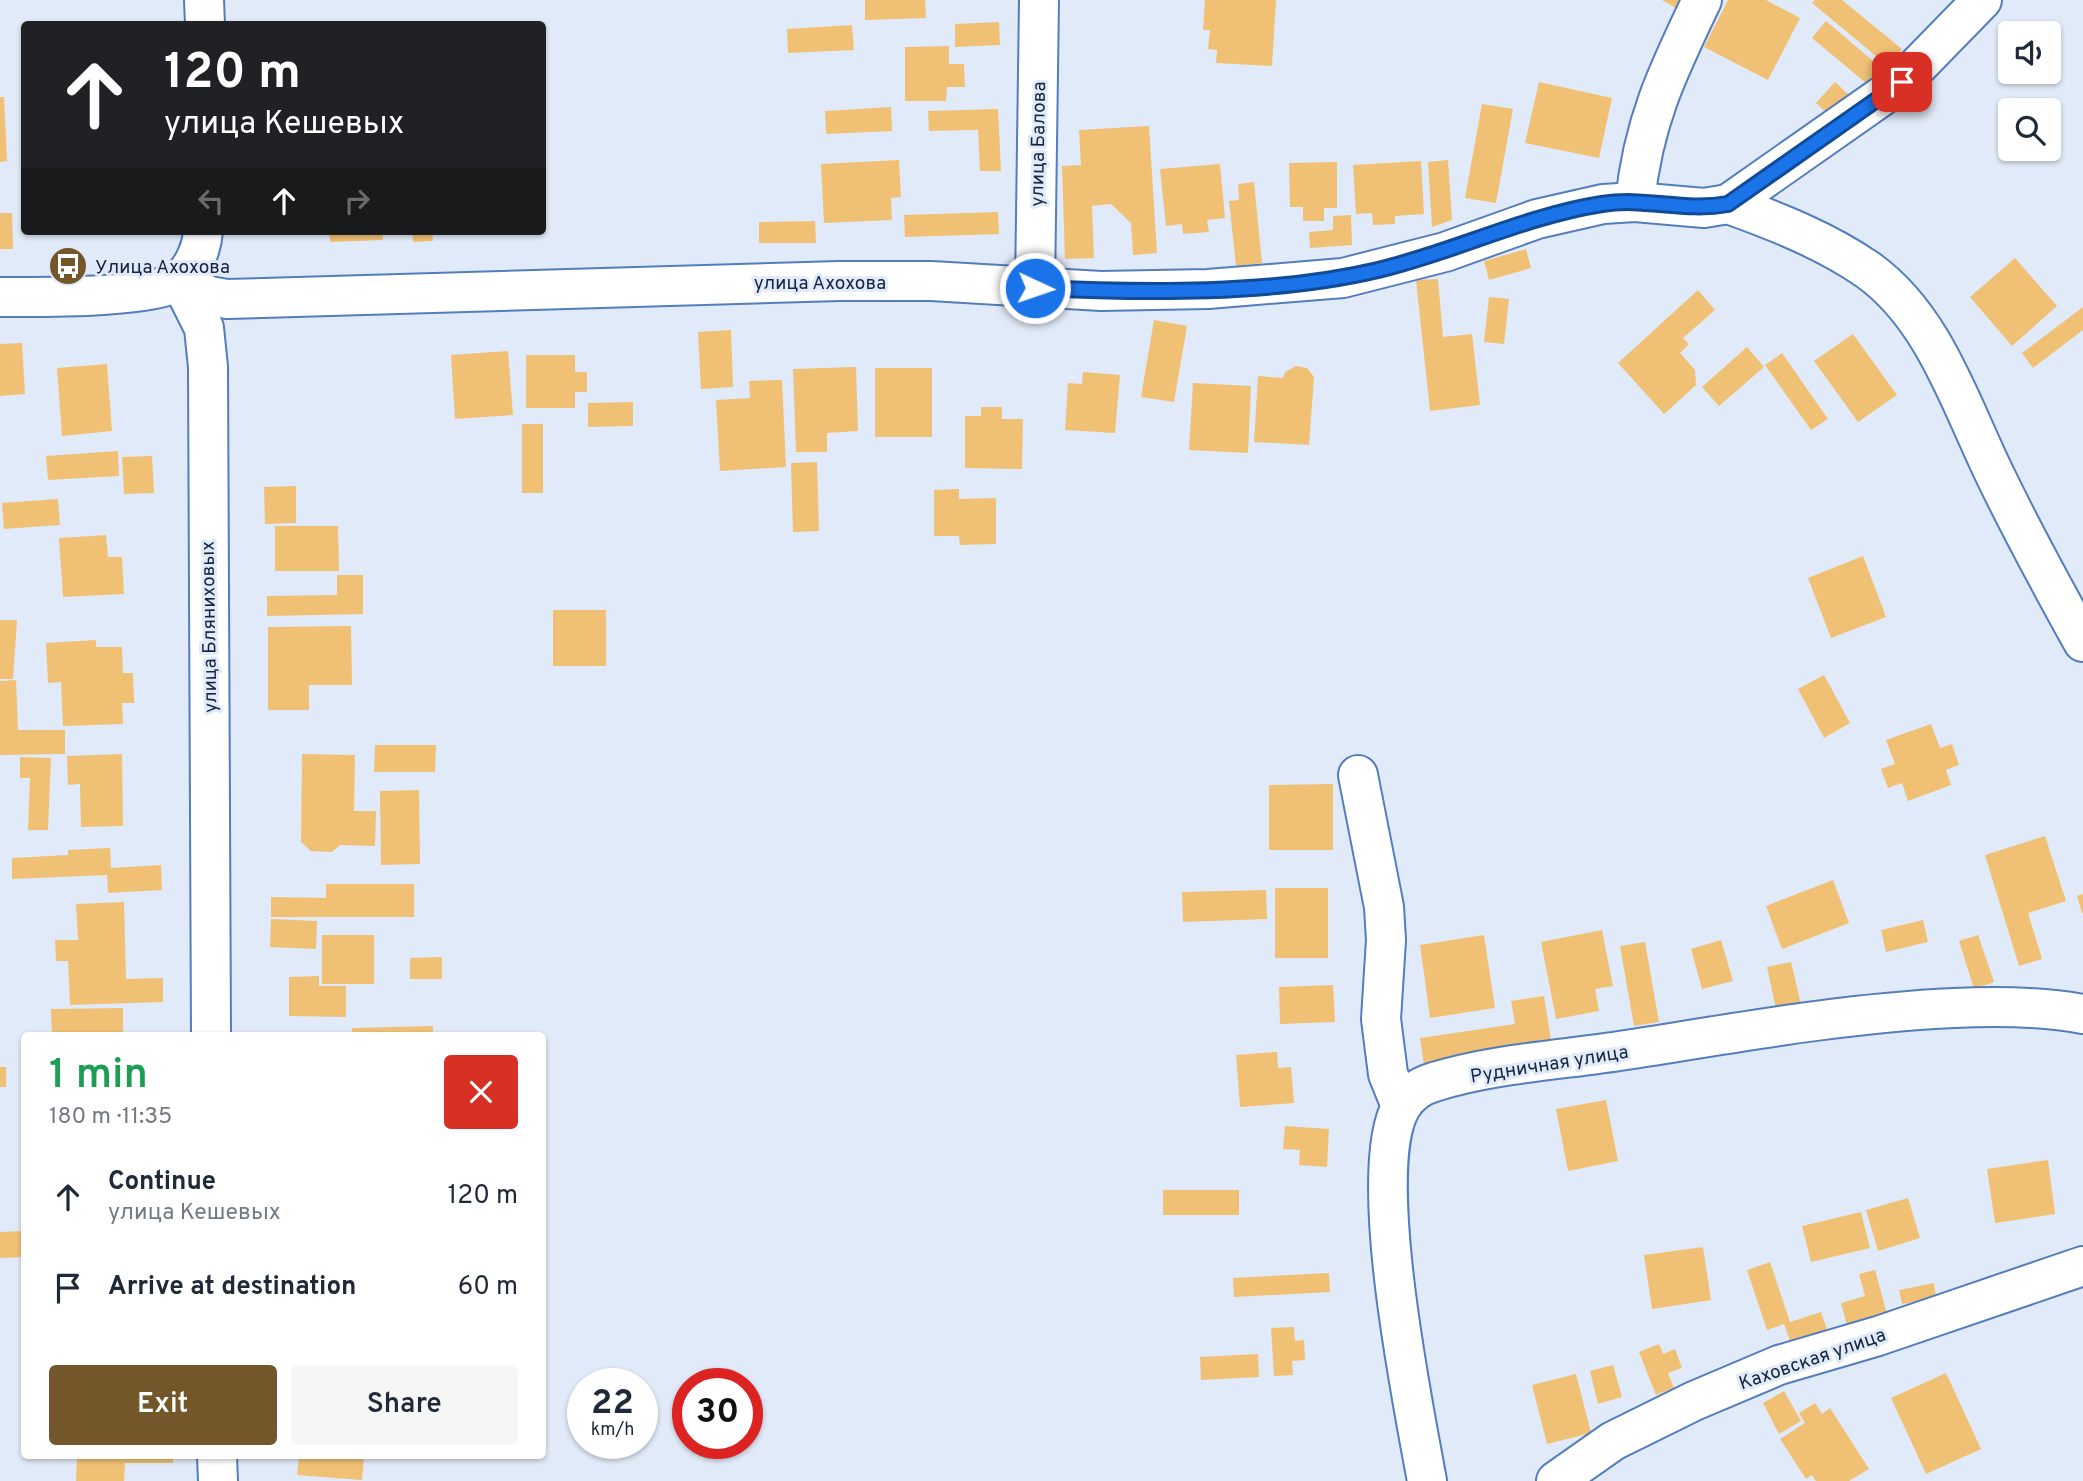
<!DOCTYPE html>
<html lang="en">
<head>
<meta charset="utf-8">
<style>
	:root { --surface:#fff; --page:#f6f6f7; --text:#1f2937; --muted:#747a83; --accent:#73572a }
	body { margin:0; font-family:Overpass,sans-serif; background:var(--page); color:var(--text); height:100vh; display:flex; flex-direction:column; font-size:26px; white-space:nowrap }
	* { box-sizing:border-box; margin:0 }
	p { font-size:23px; color:var(--muted) }
	.icon { flex:none; width:38px; height:38px; fill:none; stroke:currentColor; stroke-width:2; stroke-linecap:round; stroke-linejoin:round }
	.map { position:relative; flex:1; overflow:hidden }
	.details { position:absolute; left:21px; top:1032px; width:525px; height:427px; display:flex; flex-direction:column; background:var(--surface); border-radius:7px; box-shadow:0 2px 5px #0004 }
	.details>* { flex:none }
	.banner { position:absolute; left:21px; top:21px; width:525px; height:214px; border-radius:7px; box-shadow:0 2px 5px #0004; background:#202124; color:#fff; overflow:hidden }
	.controls { position:absolute; left:1998px; top:21px; display:grid; gap:14px }
	.controls a { display:grid; place-items:center; width:63px; height:63px; border-radius:7px; background:var(--surface); box-shadow:0 2px 5px #0004; font-size:35px }
	.speed { position:absolute; left:567px; top:1368px; display:flex; gap:14px; font-size:35px; font-weight:700; text-align:center }
	.speed>* { display:grid; place-content:center; width:91px; height:91px; border-radius:50%; background:var(--surface); box-shadow:0 2px 5px #0004; line-height:1 }
	.speed small { font-size:18px; font-weight:400 }
	.speed .limit { border:10px solid #d22; background:#fff; color:#111 }
	.pin { position:absolute; display:grid; place-items:center; width:60px; height:60px; color:#fff; margin:-30px; border-radius:14px; box-shadow:0 4px 10px #0006 }
	.me { position:absolute; width:77px; margin:-38px; rotate:93deg; stroke-linejoin:round; filter:drop-shadow(0 0 5px #0008) }
	.turn { display:flex; align-items:center; gap:24px; height:147px; padding:0 28px; font-size:32px }
	.turn .icon { width:91px; height:91px; stroke-width:2.5 }
	.turn b { display:block; font-size:49px; line-height:60px }
	.lanes { display:flex; align-items:center; height:66px; padding:0 28px; background:#0003; justify-content:center; gap:35px; direction:ltr }
	.lanes .off { opacity:.35 }
	.round { display:grid; place-items:center; flex:none; width:74px; height:74px; border-radius:7px; background:var(--page) }
	.overview { display:flex; align-items:center; justify-content:space-between; height:119px; padding:0 28px }
	h1 { font-size:42px; font-weight:600; line-height:52px; color:#1e9e55 }
	.action { display:flex; gap:14px; margin-top:auto; padding:14px 28px }
	.action a { flex:1; height:80px; border-radius:7px; background:var(--accent); color:#fff; font-size:28px; font-weight:600; line-height:80px; text-align:center }
	.action a+a { background:var(--page); color:var(--text) }
	ul { padding:0; list-style:none }
	li { display:flex; align-items:center; gap:21px; height:91px; padding:0 28px }
	li div { flex:1 }
	li b { display:block; font-size:26px }
	li em { font-style:normal }
	.map>svg:first-child { display:block }
</style>
</head>
<body>
<div class="map">
<svg width="2083" height="1481" viewBox="0 0 2083 1481">
	<rect width="100%" height="100%" fill="#e1eaf8"/>
	<g fill="#f0c175">
		<polygon points="865,0 925,0 926,18 865,20"/>
		<polygon points="1205,0 1276,0 1272,66 1216,63 1217,50 1208,49 1210,30 1203,30"/>
		<polygon points="1662,0 1680,0 1676,8"/>
		<polygon points="1728,0 1766,0 1800,18 1768,80 1704,47"/>
		<polygon points="1815,0 1842,0 1902,49 1888,66 1812,3"/>
		<polygon points="1826,21 1880,67 1866,83 1812,38"/>
		<polygon points="999,22 1000,45 955,47 955,24"/>
		<polygon points="852,25 854,50 788,53 787,29"/>
		<polygon points="949,46 949,64 964,64 965,87 947,87 946,101 905,101 905,47"/>
		<polygon points="1539,82 1612,98 1599,158 1525,143"/>
		<polygon points="1835,82 1850,96 1831,117 1816,103"/>
		<polygon points="0,97 4,97 7,161 0,162"/>
		<polygon points="1482,104 1513,109 1496,203 1465,198"/>
		<polygon points="891,107 892,131 826,134 825,111"/>
		<polygon points="998,109 1001,171 980,171 978,130 929,131 928,111"/>
		<polygon points="1149,126 1157,253 1133,255 1131,223 1111,204 1092,206 1094,258 1065,259 1062,166 1081,165 1079,130"/>
		<polygon points="899,160 901,197 891,198 892,220 824,223 821,164"/>
		<polygon points="1448,160 1452,220 1432,227 1428,162"/>
		<polygon points="1421,161 1424,214 1395,216 1395,224 1373,225 1372,213 1356,214 1353,165"/>
		<polygon points="1337,162 1337,208 1324,208 1324,221 1303,221 1303,207 1290,207 1289,163"/>
		<polygon points="1220,164 1225,218 1207,220 1209,232 1183,234 1182,224 1166,226 1160,169"/>
		<polygon points="1254,182 1262,263 1236,266 1229,201 1239,200 1238,184"/>
		<polygon points="998,212 999,234 905,237 904,215"/>
		<polygon points="0,213 12,213 13,249 0,249"/>
		<polygon points="1351,215 1352,245 1310,248 1309,232 1333,230 1333,216"/>
		<polygon points="815,221 816,243 759,243 759,222"/>
		<polygon points="329,231 382,231 383,240 330,242"/>
		<polygon points="412,231 432,231 433,241 413,242"/>
		<polygon points="1526,249 1531,268 1489,280 1484,261"/>
		<polygon points="2015,258 2057,306 2012,346 1970,297"/>
		<polygon points="1438,279 1443,337 1472,334 1480,405 1430,411 1416,280"/>
		<polygon points="1698,290 1715,310 1683,338 1689,344 1680,353 1695,370 1696,385 1664,414 1618,363"/>
		<polygon points="1489,297 1509,299 1504,344 1484,342"/>
		<polygon points="2083,307 2083,330 2033,368 2022,353"/>
		<polygon points="1154,320 1187,326 1174,402 1141,397"/>
		<polygon points="731,330 733,387 701,389 698,332"/>
		<polygon points="1853,334 1897,395 1858,422 1814,361"/>
		<polygon points="22,343 25,394 0,396 0,344"/>
		<polygon points="1747,347 1764,367 1719,406 1702,387"/>
		<polygon points="508,351 513,415 455,419 451,355"/>
		<polygon points="1782,353 1828,419 1811,430 1765,365"/>
		<polygon points="526,355 575,355 575,372 587,372 587,392 575,392 575,408 526,408"/>
		<polygon points="107,364 112,431 62,436 57,368"/>
		<polygon points="1296,366 1307,368 1314,377 1309,445 1254,442 1258,376 1283,378 1285,372"/>
		<polygon points="856,367 858,431 827,433 827,452 796,452 793,369"/>
		<rect x="875" y="368" width="57" height="69"/>
		<polygon points="1083,372 1120,375 1115,433 1065,430 1068,383 1082,384"/>
		<polygon points="782,380 786,467 720,471 716,400 750,398 749,381"/>
		<polygon points="1193,383 1251,386 1248,453 1189,450"/>
		<polygon points="633,402 633,426 588,427 588,403"/>
		<polygon points="981,407 1002,407 1002,419 1023,419 1022,469 965,468 965,416 981,416"/>
		<rect x="522" y="424" width="21" height="69"/>
		<polygon points="118,451 119,476 48,480 46,456"/>
		<polygon points="152,456 154,493 124,494 122,457"/>
		<polygon points="817,462 819,531 793,532 791,463"/>
		<polygon points="296,486 296,523 265,524 264,487"/>
		<polygon points="959,489 959,499 996,498 996,544 960,545 959,536 934,536 934,490"/>
		<polygon points="58,499 60,525 4,529 2,503"/>
		<polygon points="275,526 338,526 339,571 275,571"/>
		<polygon points="106,535 108,557 122,557 124,594 63,597 59,538"/>
		<polygon points="1863,556 1886,617 1831,638 1808,578"/>
		<polygon points="337,575 363,575 363,614 267,616 267,596 337,595"/>
		<rect x="553" y="610" width="53" height="56"/>
		<polygon points="0,620 17,620 13,679 0,679"/>
		<polygon points="351,626 352,685 309,685 309,710 268,710 268,627"/>
		<polygon points="96,640 96,647 122,647 123,673 133,673 134,703 122,703 123,724 63,726 61,682 48,683 46,643"/>
		<polygon points="1824,675 1850,723 1824,738 1798,689"/>
		<polygon points="16,680 18,730 65,730 65,754 0,755 0,681"/>
		<polygon points="1931,724 1940,748 1952,744 1959,765 1946,770 1951,785 1908,801 1902,783 1888,788 1881,769 1895,764 1886,740"/>
		<polygon points="375,745 436,745 435,772 374,772"/>
		<polygon points="122,754 123,826 81,827 80,784 68,785 67,756"/>
		<polygon points="302,754 355,755 354,811 376,811 375,846 340,845 332,852 311,851 301,842"/>
		<polygon points="20,757 51,758 48,830 28,830 30,778 20,778"/>
		<polygon points="1333,784 1333,850 1269,850 1269,785"/>
		<polygon points="419,790 420,864 381,865 380,791"/>
		<polygon points="2045,836 2066,901 2028,913 2042,959 2019,966 1985,855"/>
		<polygon points="110,848 111,868 161,865 162,890 108,893 107,875 12,879 12,858 68,855 68,850"/>
		<polygon points="1833,880 1849,923 1782,949 1766,906"/>
		<polygon points="326,884 414,884 414,917 271,917 271,897 326,898"/>
		<rect x="1275" y="888" width="53" height="70"/>
		<polygon points="1266,890 1267,919 1183,922 1182,892"/>
		<polygon points="2083,894 2083,913 2082,913 2077,896"/>
		<polygon points="124,902 126,979 163,978 163,1002 70,1005 68,961 56,961 55,940 78,940 76,904"/>
		<polygon points="271,919 317,921 316,949 270,947"/>
		<polygon points="1923,920 1928,942 1886,952 1881,930"/>
		<polygon points="1602,930 1613,986 1595,989 1599,1011 1556,1019 1541,942"/>
		<rect x="322" y="935" width="52" height="49"/>
		<polygon points="1484,935 1495,1008 1430,1018 1420,945"/>
		<polygon points="1978,935 1994,982 1974,989 1959,941"/>
		<polygon points="1721,940 1733,981 1702,989 1691,949"/>
		<polygon points="1645,942 1659,1022 1634,1026 1620,946"/>
		<polygon points="442,957 442,979 410,979 410,958"/>
		<polygon points="1791,962 1801,1004 1776,1009 1767,967"/>
		<polygon points="319,976 319,986 346,986 346,1017 289,1016 289,977"/>
		<polygon points="1333,985 1335,1022 1280,1024 1279,987"/>
		<polygon points="1544,996 1552,1046 1424,1065 1420,1038 1515,1024 1511,1001"/>
		<polygon points="123,1008 123,1036 52,1036 51,1009"/>
		<polygon points="433,1026 433,1036 352,1036 352,1028"/>
		<polygon points="1277,1052 1278,1068 1291,1067 1294,1103 1240,1107 1236,1055"/>
		<rect x="0" y="1067" width="6" height="20"/>
		<polygon points="1606,1100 1618,1161 1568,1171 1556,1109"/>
		<polygon points="1285,1126 1329,1129 1327,1167 1299,1165 1300,1150 1283,1149"/>
		<polygon points="2048,1160 2055,1214 1995,1223 1987,1169"/>
		<rect x="1163" y="1190" width="76" height="25"/>
		<polygon points="1908,1198 1920,1238 1878,1251 1866,1210"/>
		<polygon points="1861,1212 1870,1248 1811,1262 1802,1226"/>
		<polygon points="24,1231 24,1257 0,1258 0,1232"/>
		<polygon points="1703,1247 1711,1300 1652,1309 1644,1255"/>
		<polygon points="1770,1262 1790,1322 1821,1312 1828,1332 1791,1344 1784,1324 1767,1330 1747,1270"/>
		<polygon points="1875,1270 1887,1314 1847,1325 1841,1303 1865,1296 1859,1274"/>
		<polygon points="1329,1273 1330,1292 1234,1297 1233,1278"/>
		<polygon points="1934,1283 1936,1298 1902,1304 1899,1290"/>
		<polygon points="1294,1327 1295,1341 1304,1340 1305,1360 1292,1361 1293,1375 1274,1376 1271,1328"/>
		<polygon points="1659,1344 1663,1354 1675,1349 1682,1368 1668,1373 1674,1388 1656,1395 1639,1352"/>
		<polygon points="1258,1354 1259,1377 1201,1380 1200,1357"/>
		<polygon points="1613,1365 1622,1397 1598,1404 1590,1371"/>
		<polygon points="1946,1373 1981,1449 1926,1474 1891,1398"/>
		<polygon points="1576,1374 1591,1433 1547,1444 1532,1385"/>
		<polygon points="1784,1391 1801,1421 1779,1434 1763,1403"/>
		<polygon points="1815,1403 1822,1414 1830,1408 1869,1469 1849,1481 1816,1481 1812,1475 1806,1479 1780,1439 1805,1423 1799,1413"/>
		<polygon points="77,1456 173,1456 173,1463 125,1463 124,1481 76,1481"/>
		<polygon points="299,1456 364,1456 362,1480 297,1475"/>
	</g>
	<g fill="none" stroke-linecap="round" stroke-linejoin="round">
		<defs>
			<g id="minor">
				<polyline points="204,0 205,24"/>
				<path d="M1635,202C1643,122 1668,71 1702,0"/>
				<path d="M1728,204C1776,221 1826,241 1868,270C1935,318 1961,406 1996,477C2023,533 2053,588 2083,642"/>
				<polyline points="180,280 209,296 227,299 839,281 931,281 1101,291 1208,289 1343,278 1445,252 1537,219 1603,204 1635,202 1704,208 1728,204 1902,82 1982,0"/>
				<polyline points="180,280 204,328 208,367 211,1036"/>
				<polyline points="1035,288 1039,0"/>
				<path d="M0,297C34,297 159,299 181,279C194,267 202,248 203,231"/>
				<polyline points="1358,775 1384,907 1386,940 1381,1019 1388,1074 1401,1106"/>
				<polyline points="217,1456 218,1481"/>
				<path d="M1427,1481C1413,1404 1365,1170 1401,1107C1408,1095 1420,1086 1434,1082C1495,1063 1563,1060 1626,1050C1735,1033 1844,1013 1954,1008C1997,1006 2040,1006 2083,1014"/>
				<polyline points="1556,1481 1613,1441 1694,1401 1779,1365 1878,1336 2083,1266"/>
			</g>
		</defs>
		<use href="#minor" stroke="#537dbd" stroke-width="42"/>
		<use href="#minor" stroke="#fff" stroke-width="38"/>
	</g>
	<g fill="none" stroke-linecap="round" stroke-linejoin="round">
		<defs>
			<path id="route" d="M1035,288C1143,293 1273,295 1378,270C1454,252 1525,216 1602,204C1645,197 1683,212 1728,204L1902,82"/>
		</defs>
		<use href="#route" stroke="#114b97" stroke-width="18"/>
		<use href="#route" stroke="#1a73e8" stroke-width="12"/>
	</g>
	<defs>
		<symbol id="bus-disc" viewBox="-11 -11 22 22"><circle r="9.5" fill="#73572a" stroke="#e1eaf8"/><path d="M-5-6H5V4H4V6H2V4H-2V6H-4V4H-5ZM-3.5-4V0h7V-4ZM-3.5 1.2v1.5H-2V1.2ZM2 1.2v1.5H3.5V1.2Z" fill="#fff"/></symbol>
	</defs>
	<g fill-rule="evenodd">
		<use href="#bus-disc" x="46" y="244" width="44" height="44"/>
	</g>
	<g text-anchor="middle" stroke-width="6" stroke-linejoin="round" paint-order="stroke">
		<g font-size="19" fill="#142640" stroke="#e1eaf8">
			<text transform="translate(1037 144) rotate(-89)" y="7">улица Балова</text>
			<text x="820" y="289">улица Ахохова</text>
			<text transform="translate(208 627) rotate(-91)" y="7">улица Бляниховых</text>
			<text transform="translate(1549 1063) rotate(-9)" y="7">Рудничная улица</text>
			<text transform="translate(1812 1358) rotate(-19)" y="7">Каховская улица</text>
		</g>
		<g font-size="19" fill="#142640" stroke="#e1eaf8" text-anchor="start">
			<text x="95" y="273">Улица Ахохова</text>
		</g>
	</g>
</svg>
<div class="controls">
<a><svg class="icon" aria-label="sound" viewBox="0 0 24 24"><path d="M4 9h4l5-4v14l-5-4H4zM17 9q2 3 0 6"/></svg></a>
<a><svg class="icon" aria-label="search" viewBox="0 0 24 24"><circle cx="10" cy="10" r="6"/><path d="M15 15l6 6"/></svg></a>
</div>
<div class="speed"><div>22<small>km/h</small></div><div class="limit">30</div></div>
<div class="pin" style="left:1902px;top:82px;background:#d93025"><svg class="icon" aria-label="arrive" viewBox="0 0 24 24"><path d="M6 21V4h12l-3 4 3 4H6"/></svg></div>
<svg class="me" style="left:1035px;top:288px" viewBox="-20 -20 40 40"><circle r="17" fill="#1a73e8" stroke="#fff" stroke-width="3"/><path d="M0-11L8 9 0 5-8 9z" fill="#fff"/></svg>
<div class="banner">
<div class="turn"><svg class="icon" aria-label="ahead" viewBox="0 0 24 24"><path d="M12 20V5M6 11l6-6 6 6"/></svg><div><b>120 m</b>улица Кешевых</div></div>
<div class="lanes"><svg class="icon off" aria-label="left" viewBox="0 0 24 24"><path d="M17 20v-9H6M10 6l-5 5 5 5"/></svg><svg class="icon" aria-label="ahead" viewBox="0 0 24 24"><path d="M12 20V5M6 11l6-6 6 6"/></svg><svg class="icon off" aria-label="right" viewBox="0 0 24 24"><path d="M7 20v-9h11M14 6l5 5-5 5"/></svg></div>
</div>
<section class="details">
<div class="overview"><div><h1>1 min</h1><p>180 m · 11:35</p></div><a class="round" style="background:#d93025;color:#fff"><svg class="icon" aria-label="close" viewBox="0 0 24 24"><path d="M6 6l12 12M18 6L6 18"/></svg></a></div>
<ul>
<li><svg class="icon" aria-label="ahead" viewBox="0 0 24 24"><path d="M12 20V5M6 11l6-6 6 6"/></svg><div><b>Continue</b><p>улица Кешевых</p></div><em>120 m</em></li>
<li><svg class="icon" aria-label="arrive" viewBox="0 0 24 24"><path d="M6 21V4h12l-3 4 3 4H6"/></svg><div><b>Arrive at destination</b></div><em>60 m</em></li>
</ul>
<div class="action"><a>Exit</a><a>Share</a></div>
</section>
</div>
</body>
</html>
